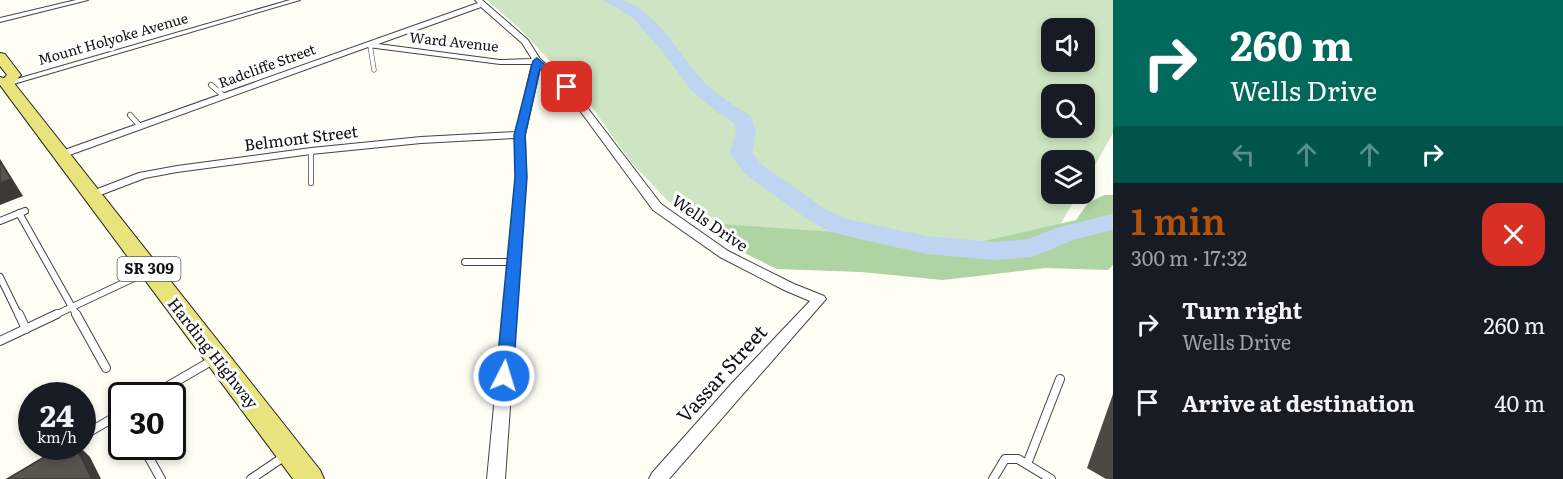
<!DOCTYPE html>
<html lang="en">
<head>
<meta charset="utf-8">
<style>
	:root { --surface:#171b24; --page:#242831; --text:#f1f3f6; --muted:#9ea1a6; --accent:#b45309 }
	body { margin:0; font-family:Literata,serif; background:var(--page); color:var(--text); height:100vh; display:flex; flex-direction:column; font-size:22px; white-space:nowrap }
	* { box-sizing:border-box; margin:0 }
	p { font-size:20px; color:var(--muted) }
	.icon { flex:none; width:33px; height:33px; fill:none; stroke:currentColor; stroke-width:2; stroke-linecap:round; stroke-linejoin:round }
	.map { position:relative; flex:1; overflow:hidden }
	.side { display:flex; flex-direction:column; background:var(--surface); width:450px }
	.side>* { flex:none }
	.hud { background:#00695c; color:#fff; overflow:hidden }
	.tools { position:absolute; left:1041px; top:18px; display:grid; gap:12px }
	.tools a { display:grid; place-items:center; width:54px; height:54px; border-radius:12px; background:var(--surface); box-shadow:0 3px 9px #0003; font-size:30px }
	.speed { position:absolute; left:18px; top:382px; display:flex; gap:12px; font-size:30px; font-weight:700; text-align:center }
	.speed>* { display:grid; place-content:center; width:78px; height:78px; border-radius:50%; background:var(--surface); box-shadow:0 3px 9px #0003; line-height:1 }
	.speed small { font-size:15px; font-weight:400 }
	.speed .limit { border:3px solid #111; border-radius:9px; background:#fff; color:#111 }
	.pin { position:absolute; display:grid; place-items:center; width:51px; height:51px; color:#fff; margin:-26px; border-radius:12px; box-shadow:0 3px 9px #0006 }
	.me { position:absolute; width:66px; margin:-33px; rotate:5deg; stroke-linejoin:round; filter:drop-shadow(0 0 4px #0008) }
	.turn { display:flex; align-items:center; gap:21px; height:126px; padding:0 18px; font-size:27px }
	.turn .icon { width:78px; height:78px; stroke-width:2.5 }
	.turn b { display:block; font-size:42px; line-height:51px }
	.lanes { display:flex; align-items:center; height:57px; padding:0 18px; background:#0003; justify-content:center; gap:30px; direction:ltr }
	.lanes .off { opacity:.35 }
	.round { display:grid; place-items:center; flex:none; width:63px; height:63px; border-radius:18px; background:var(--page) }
	.head { display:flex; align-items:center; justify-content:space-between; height:102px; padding:0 18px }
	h1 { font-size:36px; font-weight:600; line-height:45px; color:var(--accent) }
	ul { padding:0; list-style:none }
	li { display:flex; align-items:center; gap:18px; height:78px; padding:0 18px }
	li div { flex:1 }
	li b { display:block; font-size:22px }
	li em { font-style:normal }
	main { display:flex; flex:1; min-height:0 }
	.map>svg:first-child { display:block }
</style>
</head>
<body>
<main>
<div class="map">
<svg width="1113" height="479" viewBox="0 0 1113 479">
	<rect width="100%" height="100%" fill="#fefef5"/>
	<path fill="#cde5c2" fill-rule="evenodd" d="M487,0H1113V133L1085,183L1084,160H1052V194H1078L1042,256L744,244L711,229L668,201L630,161L589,103L519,28ZM1052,28H1084V62H1052ZM1052,94H1084V128H1052Z"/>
	<polygon fill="#afd4a3" points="1104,195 1113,195 1113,265 1108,270 1045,268 943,280 861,272 777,269 718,240 719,224 980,242 1076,220 1088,203"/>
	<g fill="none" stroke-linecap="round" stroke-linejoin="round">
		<path fill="#bfd4f0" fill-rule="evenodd" d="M604,0C609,0 617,0 622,0C658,10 681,59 706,84C720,97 735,106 751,116L756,133L752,152L760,163L825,209L846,219L926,236L994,242L1028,239L1056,228L1113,214V230L1073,240L1032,257L994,260L926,254L830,232L807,219L744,173L730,152L736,133L734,123L717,112L692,91L662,51L633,18Z"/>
		<defs>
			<polyline id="lane-far3" points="370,45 374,70"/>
			<g id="lane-far2">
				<polyline points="211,85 224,96"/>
				<polyline points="130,115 140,126"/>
				<polyline points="311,151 311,183"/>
			</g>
			<g id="lane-far1">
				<polyline points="19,213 77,316"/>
				<polyline points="0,221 25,211"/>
				<polyline points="465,262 514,262"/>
				<polyline points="0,277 19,316"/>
				<polyline points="53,316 149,271"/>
			</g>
			<g id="lane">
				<polyline points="19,314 26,329"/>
				<polyline points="76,314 106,368"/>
				<polyline points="0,341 57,314"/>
				<polyline points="151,396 213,360"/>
				<polyline points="82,436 122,413"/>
				<polyline points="143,447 161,479"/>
				<polyline points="1027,464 1060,379"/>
				<polyline points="251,479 285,456"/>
				<polyline points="993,479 1005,459 1018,459 1051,479"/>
			</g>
			<g id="street">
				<polygon points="76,0 88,0 0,22 0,18"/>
				<polygon points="290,0 300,0 10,85 3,83"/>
				<path d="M475,0H482L528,40L540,59L570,85L661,204L728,251L794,284L824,296L826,299L669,479H649L652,473L734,381L810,301L784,290L720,257L653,210L564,89L540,68L525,135L526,177L505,479H487L516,177L515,138L421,143L311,154L177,172L145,178L95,197H87L85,195L87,193L139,173L177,166L311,148L421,137L516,132L532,64H500L368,47L64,157L60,158L55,155L56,153L478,3ZM481,7L522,43L532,59L500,60L378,44Z"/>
			</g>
			<polygon id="primary" points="0,53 5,54 21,75 14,83 320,470 324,479 293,479 0,85 0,77 4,78 7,75 0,66"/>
		</defs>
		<use href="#lane-far3" stroke="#434343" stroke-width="5"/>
		<use href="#lane-far2" stroke="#434343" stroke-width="6"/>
		<use href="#lane-far1" stroke="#434343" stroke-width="8"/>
		<use href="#lane" stroke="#434343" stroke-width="10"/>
		<use href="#street" stroke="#434343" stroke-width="2"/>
		<use href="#primary" stroke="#212121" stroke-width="2"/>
		<use href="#lane-far3" stroke="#fff" stroke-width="4"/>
		<use href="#lane-far2" stroke="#fff" stroke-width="4.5"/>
		<use href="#lane-far1" stroke="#fff" stroke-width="6"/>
		<use href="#lane" stroke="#fff" stroke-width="8"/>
		<use href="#street" fill="#fff" fill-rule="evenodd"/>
		<use href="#primary" fill="#e8e47b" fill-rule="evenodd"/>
	</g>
	<polygon fill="#4c4843" points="1113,394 1113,479 1106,479 1087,468"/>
	<g fill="#3e3b37">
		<polygon points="0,159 23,196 0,205"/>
		<polygon points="76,447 80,447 90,457 101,479 92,479"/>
	</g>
	<g fill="#58544e" stroke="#3e3b37" stroke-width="1.5">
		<polygon points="0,161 11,179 0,183"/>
		<polygon points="61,447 76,447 92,479 7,479"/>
	</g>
	<polygon fill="#1a73e8" stroke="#114b97" stroke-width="1.5" points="537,58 571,87 563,89 540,69 525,135 527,177 513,376 510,381 504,383 498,381 496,376 515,177 514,135 533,61"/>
	<g text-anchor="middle" stroke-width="6" stroke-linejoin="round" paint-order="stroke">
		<g font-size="14" fill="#101010" stroke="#fff">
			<text transform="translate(113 39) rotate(-16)" y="5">Mount Holyoke Avenue</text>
			<text transform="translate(454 42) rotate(6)" y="5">Ward Avenue</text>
			<text transform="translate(267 66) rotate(-20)" y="5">Radcliffe Street</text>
		</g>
		<rect fill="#fff" stroke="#585858" stroke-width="1.5" x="117.5" y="257" width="63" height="24" rx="4.5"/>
		<g font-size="15" font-weight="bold" fill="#101010">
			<text x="149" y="274">SR 309</text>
		</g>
		<g font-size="16" fill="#101010" stroke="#fff">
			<text transform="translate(301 138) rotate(-7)" y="6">Belmont Street</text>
			<text transform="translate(710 223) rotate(34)" y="6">Wells Drive</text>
			<text transform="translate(213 353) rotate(52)" y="6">Harding Highway</text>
		</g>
		<g font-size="20" fill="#101010" stroke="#fff">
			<text transform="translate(722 374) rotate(-48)" y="7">Vassar Street</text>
		</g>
	</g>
</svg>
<div class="tools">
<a><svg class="icon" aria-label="sound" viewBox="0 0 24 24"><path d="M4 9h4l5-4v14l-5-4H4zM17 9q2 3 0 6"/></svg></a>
<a><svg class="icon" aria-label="search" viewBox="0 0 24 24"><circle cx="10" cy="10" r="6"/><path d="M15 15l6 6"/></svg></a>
<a><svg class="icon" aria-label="layers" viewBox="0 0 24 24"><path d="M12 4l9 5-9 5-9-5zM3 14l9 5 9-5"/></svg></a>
</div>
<div class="speed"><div>24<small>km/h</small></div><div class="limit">30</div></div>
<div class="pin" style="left:567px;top:87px;background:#d93025"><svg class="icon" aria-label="arrive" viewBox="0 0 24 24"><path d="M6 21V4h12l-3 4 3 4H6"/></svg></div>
<svg class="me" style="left:504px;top:376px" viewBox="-20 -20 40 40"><circle r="17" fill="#1a73e8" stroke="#fff" stroke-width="3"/><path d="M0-11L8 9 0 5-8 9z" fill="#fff"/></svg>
</div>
<section class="side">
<div class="hud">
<div class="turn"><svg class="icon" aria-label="right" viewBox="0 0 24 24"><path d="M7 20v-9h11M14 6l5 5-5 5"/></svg><div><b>260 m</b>Wells Drive</div></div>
<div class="lanes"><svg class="icon off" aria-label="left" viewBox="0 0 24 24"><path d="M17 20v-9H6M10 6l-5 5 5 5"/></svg><svg class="icon off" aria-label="ahead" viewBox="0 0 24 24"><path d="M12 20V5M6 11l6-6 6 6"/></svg><svg class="icon off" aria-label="ahead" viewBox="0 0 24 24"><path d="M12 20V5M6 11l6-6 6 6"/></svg><svg class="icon" aria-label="right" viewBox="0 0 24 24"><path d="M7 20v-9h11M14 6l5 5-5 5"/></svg></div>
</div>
<div class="head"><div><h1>1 min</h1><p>300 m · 17:32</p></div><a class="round" style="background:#d93025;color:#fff"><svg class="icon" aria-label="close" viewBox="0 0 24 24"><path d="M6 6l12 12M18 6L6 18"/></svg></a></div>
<ul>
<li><svg class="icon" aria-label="right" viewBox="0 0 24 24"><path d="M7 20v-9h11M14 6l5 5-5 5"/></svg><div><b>Turn right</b><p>Wells Drive</p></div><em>260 m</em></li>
<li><svg class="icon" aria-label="arrive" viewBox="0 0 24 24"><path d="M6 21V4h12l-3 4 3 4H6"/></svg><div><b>Arrive at destination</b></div><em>40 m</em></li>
</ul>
</section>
</main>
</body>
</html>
